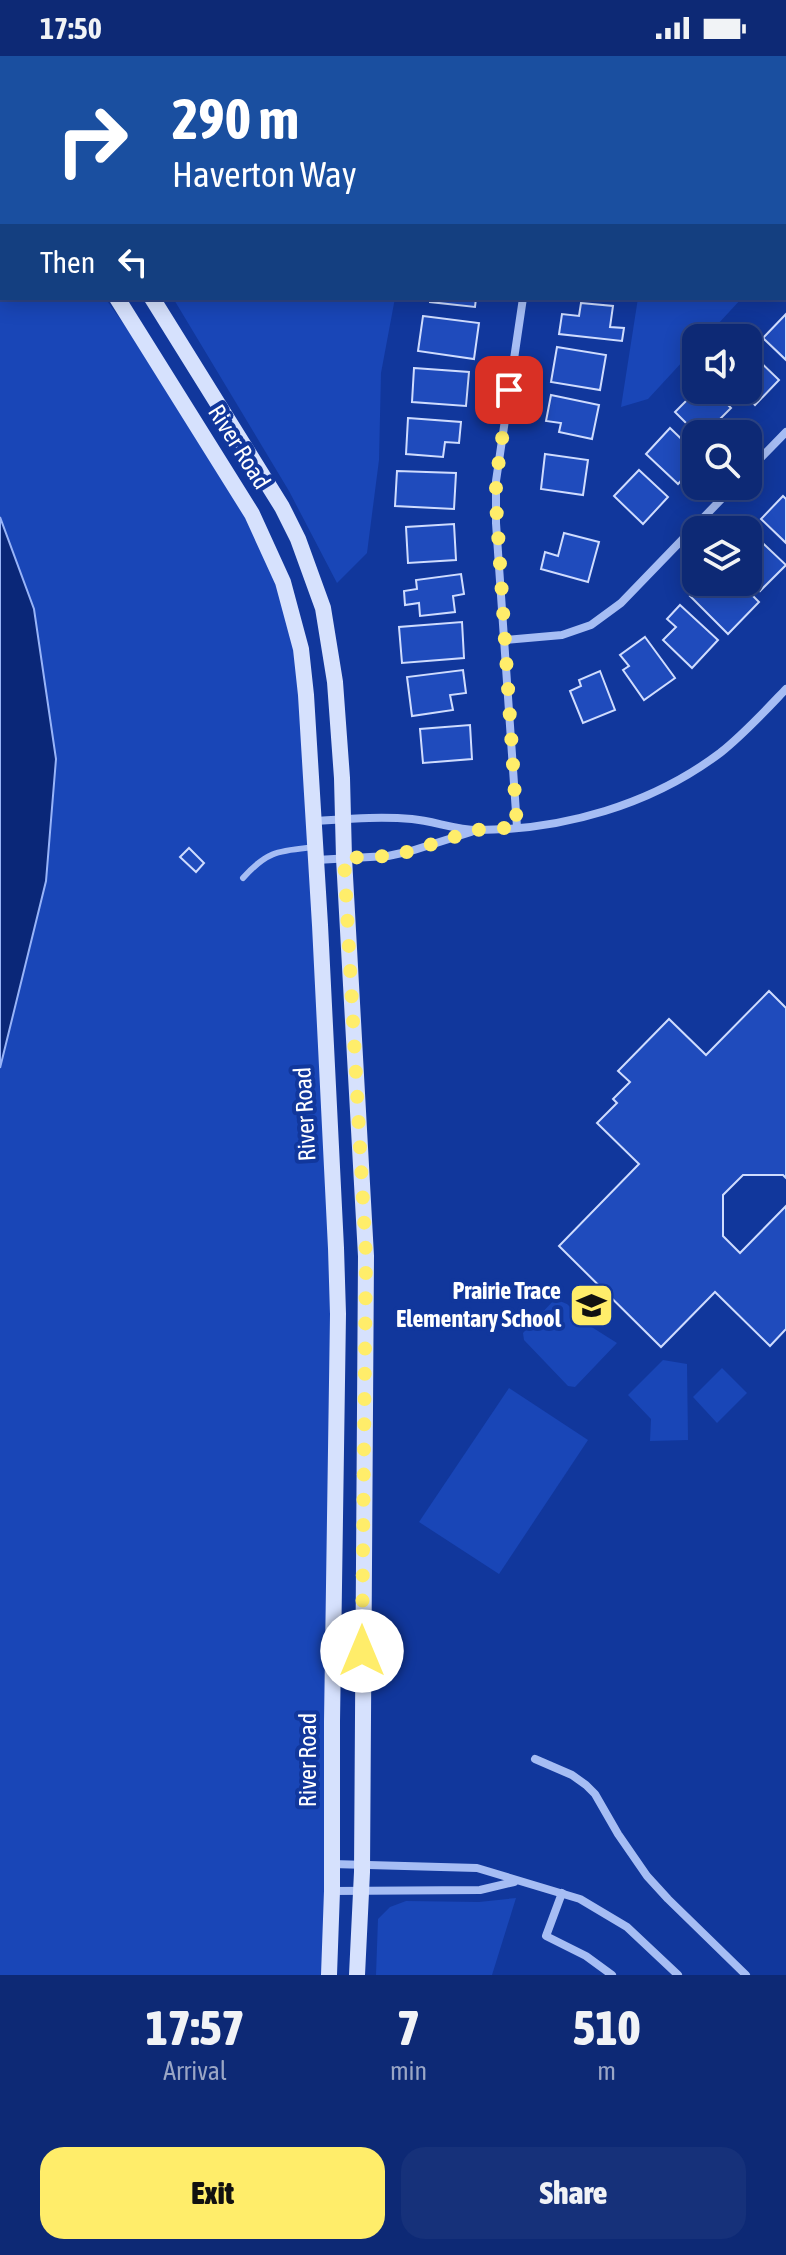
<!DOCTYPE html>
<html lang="en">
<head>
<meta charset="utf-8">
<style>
	:root { --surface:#0d2975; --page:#16317a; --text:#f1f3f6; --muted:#9aa6c5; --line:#2d4587; --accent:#ffed6a }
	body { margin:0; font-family:"Asap Condensed",sans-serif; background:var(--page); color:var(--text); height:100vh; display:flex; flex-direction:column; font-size:30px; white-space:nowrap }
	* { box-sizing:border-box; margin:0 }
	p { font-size:26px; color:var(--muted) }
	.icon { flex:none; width:44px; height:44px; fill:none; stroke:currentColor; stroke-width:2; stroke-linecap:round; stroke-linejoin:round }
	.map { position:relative; height:1919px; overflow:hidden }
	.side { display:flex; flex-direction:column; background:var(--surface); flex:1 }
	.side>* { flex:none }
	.top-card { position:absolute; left:0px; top:0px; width:786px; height:244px; box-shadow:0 4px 20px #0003,0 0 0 2px var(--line); background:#1a4fa0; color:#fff; overflow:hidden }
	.buttons { position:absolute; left:682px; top:268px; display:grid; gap:16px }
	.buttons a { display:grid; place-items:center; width:80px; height:80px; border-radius:16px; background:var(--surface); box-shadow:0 4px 20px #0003,0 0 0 2px var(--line); font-size:40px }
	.pin { position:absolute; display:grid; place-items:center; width:68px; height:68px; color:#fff; margin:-34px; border-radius:16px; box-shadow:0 4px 12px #0006 }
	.me { position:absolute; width:88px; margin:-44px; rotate:0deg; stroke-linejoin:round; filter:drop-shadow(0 0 6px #0008) }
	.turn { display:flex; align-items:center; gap:28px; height:168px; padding:0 40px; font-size:36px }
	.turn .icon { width:104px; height:104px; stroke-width:2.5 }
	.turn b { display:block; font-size:56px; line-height:68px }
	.then { display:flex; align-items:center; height:76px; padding:0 40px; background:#0003; gap:16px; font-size:30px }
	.eta { display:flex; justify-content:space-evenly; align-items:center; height:136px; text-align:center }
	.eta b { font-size:48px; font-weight:800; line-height:56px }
	.primary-button { display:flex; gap:16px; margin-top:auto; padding:16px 40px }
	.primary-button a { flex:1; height:92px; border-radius:24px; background:var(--accent); color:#111; font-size:32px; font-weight:800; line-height:92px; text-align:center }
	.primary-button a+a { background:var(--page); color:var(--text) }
	.status { display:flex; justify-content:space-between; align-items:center; height:56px; padding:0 40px; background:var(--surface); direction:ltr }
	.status svg { height:22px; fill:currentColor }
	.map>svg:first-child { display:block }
</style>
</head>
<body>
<div class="status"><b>17:50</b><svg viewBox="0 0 49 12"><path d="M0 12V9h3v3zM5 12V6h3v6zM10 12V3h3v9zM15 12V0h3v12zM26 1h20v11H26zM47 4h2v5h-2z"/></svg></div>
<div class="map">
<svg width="786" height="1919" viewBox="0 0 786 1919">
	<rect width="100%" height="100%" fill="#11379c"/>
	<g fill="#1946b7">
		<polygon points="0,85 2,87 2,242 105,242 215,395 294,561 338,1258 330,1919 0,1919 0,1012 46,825 34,553 0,461"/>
		<polygon points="173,242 395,242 381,317 379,404 367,497 337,527 289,435"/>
		<polygon points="638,242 742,242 705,282 696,282 696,291 648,343 621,351"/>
		<polygon points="555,1243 567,1248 590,1270 617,1287 575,1331 568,1330 524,1284 523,1277"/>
		<polygon points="663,1304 687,1308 688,1384 650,1385 651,1363 628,1339"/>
		<polygon points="722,1312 747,1337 717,1367 693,1341"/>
		<polygon points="509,1332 588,1384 499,1518 419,1466"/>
		<polygon points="516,1842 492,1919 376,1919 378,1863 390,1851 406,1845 479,1846"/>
	</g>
	<polygon fill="#0a2778" stroke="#98b4f8" stroke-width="2" points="0,461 34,553 56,703 46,825 0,1012"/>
	<g fill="#1f4bbc" stroke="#cfdcfe" stroke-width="2">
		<polygon points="430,242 476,242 475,251 430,246"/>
		<polygon points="581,247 613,250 610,271 624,272 622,285 559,278 562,258 579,260"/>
		<polygon points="786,258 786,304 763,282"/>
		<polygon points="423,260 479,267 474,303 418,295"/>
		<polygon points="557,291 606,299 600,334 551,326"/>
		<polygon points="748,294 779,324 755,349 740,334 748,334"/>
		<polygon points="414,312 469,316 466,350 412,346"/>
		<polygon points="697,334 713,334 731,352 718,365 729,375 727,378 697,378 675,356"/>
		<polygon points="551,339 599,349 592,383 559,376 561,367 546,365"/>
		<polygon points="408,362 461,366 459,387 445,386 443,401 406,398"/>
		<polygon points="670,372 696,397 696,409 678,428 646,398"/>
		<polygon points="545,398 588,404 583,439 541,433"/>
		<polygon points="639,414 668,441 643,468 614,440"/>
		<polygon points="397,415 456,417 454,453 395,450"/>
		<polygon points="783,440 786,443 786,487 761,463"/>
		<polygon points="454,468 456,504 408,507 406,471"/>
		<polygon points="751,476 786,509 760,535 748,524 748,480"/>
		<polygon points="564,477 599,486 588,526 541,513 545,496 558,500"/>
		<polygon points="461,518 464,538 453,540 455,556 420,560 419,547 405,549 404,535 417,533 416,524"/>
		<polygon points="703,526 715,537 726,526 739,526 759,546 728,578 690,540"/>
		<polygon points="680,549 718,584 692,612 663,584 676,571 667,563"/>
		<polygon points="462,566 464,602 402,607 399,571"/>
		<polygon points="645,581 675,622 644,644 623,614 629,610 620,599"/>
		<polygon points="463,614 466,637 450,639 453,654 412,660 407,621"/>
		<polygon points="600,615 615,654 583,667 570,635 581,630 579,624"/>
		<polygon points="470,669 472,703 423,707 420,673"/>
		<polygon points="189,792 204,807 196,816 180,801"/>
		<polygon points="769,935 786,952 786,1122 783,1119 743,1119 723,1139 723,1180 740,1197 786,1150 786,1273 770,1290 715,1236 661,1291 559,1190 639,1108 597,1067 617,1047 613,1043 630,1026 618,1015 669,963 706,999"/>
	</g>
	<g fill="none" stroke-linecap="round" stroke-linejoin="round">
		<path stroke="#a6bdf4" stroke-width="6" d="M243,822C268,794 279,795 315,791"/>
		<g stroke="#a6bdf4" stroke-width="8">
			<polyline points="223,2 225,0"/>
			<polyline points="557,2 558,0"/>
			<polyline points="748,415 786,376"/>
			<polyline points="504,584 562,579 591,569 621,547 734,430"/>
			<path d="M314,765C346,763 379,760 412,763C434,765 456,774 478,774C563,774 651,749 720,697C744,678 765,655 786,633"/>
			<polyline points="517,771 496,467 496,425 523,242"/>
			<polyline points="316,804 388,800 411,795 471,776"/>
			<polyline points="535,1703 572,1719 586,1729 595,1738 618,1778 647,1820 668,1843 746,1919"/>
			<polyline points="332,1808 477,1812 580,1843 627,1871 678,1919"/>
			<polyline points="332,1835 480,1834 514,1826"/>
			<polyline points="562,1837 546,1880 586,1900 612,1919"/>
		</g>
		<g stroke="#d6e1fd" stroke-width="16">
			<polyline points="0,13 2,16"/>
			<polyline points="0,62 2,64"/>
			<polyline points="117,242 252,458 283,526 301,593 306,639 320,869 336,1192 338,1258 332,1666 332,1835 329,1919"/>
			<polyline points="152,242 282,451 298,483 323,552 335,626 342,722 344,802 366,1200 362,1816 357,1919"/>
		</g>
	</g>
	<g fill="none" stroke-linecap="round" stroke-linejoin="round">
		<polyline stroke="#ffed6a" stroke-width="14" stroke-dasharray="0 25.2" points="362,1595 366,1200 344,802 388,800 411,795 476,774 517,771 496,446 496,425 509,334"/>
	</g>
	<defs>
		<symbol id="school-square" viewBox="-11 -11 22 22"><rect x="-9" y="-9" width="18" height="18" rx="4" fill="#ffed6a" stroke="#11379c"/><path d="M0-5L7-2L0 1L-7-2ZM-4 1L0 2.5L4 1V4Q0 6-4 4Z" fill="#111"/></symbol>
	</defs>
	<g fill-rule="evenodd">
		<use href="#school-square" x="566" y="1224" width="51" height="51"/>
	</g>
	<g text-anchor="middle" stroke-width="8" stroke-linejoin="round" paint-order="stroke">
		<g font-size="24" fill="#fff" stroke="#11379c">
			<text transform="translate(239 391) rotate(58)" y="8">River Road</text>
			<text transform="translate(305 1058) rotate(-93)" y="8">River Road</text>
			<text transform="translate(308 1704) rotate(-90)" y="8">River Road</text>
		</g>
		<g font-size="24" font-weight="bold" fill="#fff" stroke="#11379c" text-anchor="end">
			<text x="561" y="1243">Prairie Trace<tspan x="561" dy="28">Elementary School</tspan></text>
		</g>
	</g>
</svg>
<div class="buttons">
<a><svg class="icon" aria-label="sound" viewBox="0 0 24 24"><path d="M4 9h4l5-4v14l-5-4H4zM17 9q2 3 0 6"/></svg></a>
<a><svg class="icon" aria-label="search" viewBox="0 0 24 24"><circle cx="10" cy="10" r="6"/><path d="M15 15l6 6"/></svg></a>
<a><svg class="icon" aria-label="layers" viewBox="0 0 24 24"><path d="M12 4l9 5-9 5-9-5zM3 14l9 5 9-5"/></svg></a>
</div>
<div class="pin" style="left:509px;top:334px;background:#d93025"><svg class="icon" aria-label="arrive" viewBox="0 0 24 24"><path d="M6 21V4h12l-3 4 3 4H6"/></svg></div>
<svg class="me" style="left:362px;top:1595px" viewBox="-20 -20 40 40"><circle r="19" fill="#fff"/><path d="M0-13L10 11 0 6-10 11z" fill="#ffed6a"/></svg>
<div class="top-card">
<div class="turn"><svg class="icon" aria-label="right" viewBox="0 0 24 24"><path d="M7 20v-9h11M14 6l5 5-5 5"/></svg><div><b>290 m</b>Haverton Way</div></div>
<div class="then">Then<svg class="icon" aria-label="left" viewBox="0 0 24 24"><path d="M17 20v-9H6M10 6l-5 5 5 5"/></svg></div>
</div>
</div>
<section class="side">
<div class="eta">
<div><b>17:57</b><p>Arrival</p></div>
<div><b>7</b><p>min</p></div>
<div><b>510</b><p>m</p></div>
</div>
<div class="primary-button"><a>Exit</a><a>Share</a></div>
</section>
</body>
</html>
